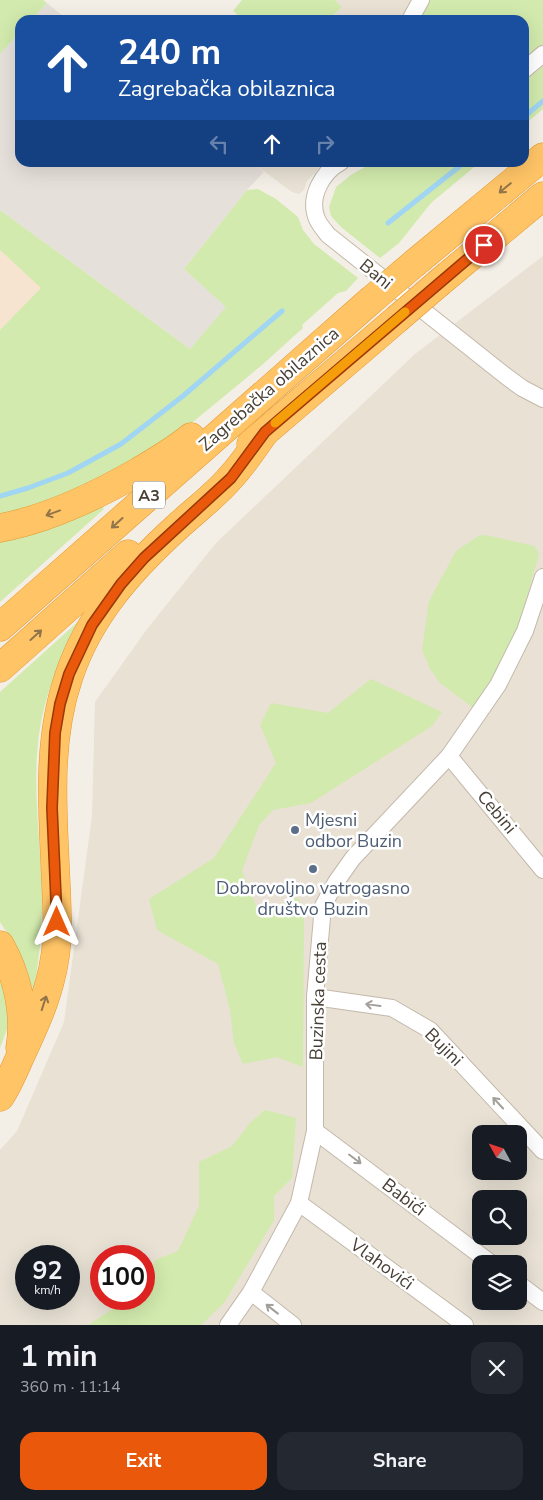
<!DOCTYPE html>
<html lang="en">
<head>
<meta charset="utf-8">
<style>
	:root { --surface:#171b24; --page:#242831; --text:#f1f3f6; --muted:#9ea1a6; --accent:#ea580c }
	body { margin:0; font-family:"Nunito Sans",sans-serif; background:var(--page); color:var(--text); height:100vh; display:flex; flex-direction:column; font-size:19px; white-space:nowrap }
	* { box-sizing:border-box; margin:0 }
	p { font-size:16px; color:var(--muted) }
	.icon { flex:none; width:28px; height:28px; fill:none; stroke:currentColor; stroke-width:2; stroke-linecap:round; stroke-linejoin:round }
	.map { position:relative; height:1325px; overflow:hidden }
	.side { display:flex; flex-direction:column; background:var(--surface); flex:1 }
	.side>* { flex:none }
	.hud { position:absolute; left:15px; top:15px; width:514px; height:152px; border-radius:15px; box-shadow:0 5px 20px #0002; background:#1a4fa0; color:#fff; overflow:hidden }
	.needle { width:32px; rotate:310deg }
	.buttons { position:absolute; left:472px; top:1125px; display:grid; gap:10px }
	.buttons a { display:grid; place-items:center; width:55px; height:55px; border-radius:10px; background:var(--surface); box-shadow:0 5px 20px #0002; font-size:25px }
	.speed { position:absolute; left:15px; top:1245px; display:flex; gap:10px; font-size:25px; font-weight:700; text-align:center }
	.speed>* { display:grid; place-content:center; width:65px; height:65px; border-radius:50%; background:var(--surface); box-shadow:0 5px 20px #0002; line-height:1 }
	.speed small { font-size:12px; font-weight:400 }
	.speed .limit { border:8px solid #d22; background:#fff; color:#111 }
	.pin { position:absolute; display:grid; place-items:center; width:42px; height:42px; color:#fff; margin:-21px; border:2px solid #fff; border-radius:50%; box-shadow:0 1px 5px #0007 }
	.me { position:absolute; width:55px; margin:-28px; rotate:0deg; stroke-linejoin:round; filter:drop-shadow(0 0 4px #0008) }
	.turn { display:flex; align-items:center; gap:18px; height:105px; padding:0 20px; font-size:22px }
	.turn .icon { width:65px; height:65px; stroke-width:2.5 }
	.turn b { display:block; font-size:35px; line-height:42px }
	.lanes { display:flex; align-items:center; height:48px; padding:0 20px; background:#0003; justify-content:center; gap:25px; direction:ltr }
	.lanes .off { opacity:.35 }
	.round { display:grid; place-items:center; flex:none; width:52px; height:52px; border-radius:15px; background:var(--page) }
	.headline { display:flex; align-items:center; justify-content:space-between; height:85px; padding:0 20px }
	h1 { font-size:30px; font-weight:700; line-height:38px }
	.action { display:flex; gap:10px; margin-top:auto; padding:10px 20px }
	.action a { flex:1; height:58px; border-radius:15px; background:var(--accent); color:#fff; font-size:20px; font-weight:700; line-height:58px; text-align:center }
	.action a+a { background:var(--page); color:var(--text) }
	.map>svg:first-child { display:block }
</style>
</head>
<body>
<div class="map">
<svg width="543" height="1325" viewBox="0 0 543 1325">
	<rect width="100%" height="100%" fill="#f4efe6"/>
	<g fill="#e8e1d4" fill-rule="evenodd">
		<polygon points="335,0 414,0 405,20 328,20 342,7"/>
		<polygon points="253,163 324,163 307,181 304,190 299,194 292,192"/>
		<path d="M543,256V1325H0V1150L17,1131L64,1022L92,816L95,702L147,629L216,543L415,354ZM481,1134H519V1171H481ZM481,1199H519V1236H481ZM26,1256H69V1299H26ZM101,1256H144V1299H101ZM481,1264H519V1301H481Z"/>
	</g>
	<polygon fill="#f7e4d0" points="0,250 42,288 0,330"/>
	<g fill="#e6e0db">
		<polygon points="47,3 68,20 31,20"/>
		<polygon points="20,32 20,162 253,162 264,172 247,190 184,269 227,307 190,349 0,210 0,54"/>
	</g>
	<g fill="#d2eaad">
		<polygon points="0,0 43,0 47,3 31,20 20,20 20,32 0,54"/>
		<polygon points="242,0 335,0 342,7 328,20 244,20 233,11"/>
		<polygon points="428,0 543,0 543,45 524,62 524,20 417,20"/>
		<polygon points="543,66 543,109 524,125 524,82"/>
		<polygon points="372,163 372,162 479,163 431,203 399,243 380,258 341,227 331,216 329,207 336,187 351,175"/>
		<polygon points="258,189 276,199 298,217 303,230 314,244 358,278 346,291 338,293 302,325 303,328 262,365 188,426 122,473 0,520 0,330 41,288 0,250 0,210 190,349 226,307 184,269 247,190"/>
		<polygon points="102,505 104,509 0,602 0,542 27,536 66,523"/>
		<polygon points="480,535 491,536 534,546 539,554 518,629 503,665 477,704 472,707 440,683 430,669 422,650 429,601 456,551"/>
		<path d="M80,620C60,656 45,693 39,734C31,793 43,853 42,912C41,943 38,968 32,999L12,940L0,922V692Z"/>
		<polygon points="371,679 442,712 432,726 311,803 273,810 259,825 242,871 259,913 297,897 304,908 303,1067 277,1057 243,1064 234,1043 230,1010 218,964 157,930 149,899 214,858 276,763 260,725 271,703 328,713"/>
		<polygon points="0,961 7,983 9,1024 0,1048"/>
		<polygon points="265,1110 296,1118 292,1178 274,1196 274,1220 224,1303 201,1325 88,1325 128,1299 144,1299 144,1286 155,1260 178,1251 199,1206 199,1162 232,1146 250,1123"/>
	</g>
	<g fill="none" stroke-linecap="round" stroke-linejoin="round">
		<g stroke="#a0d5f3" stroke-width="5">
			<polyline points="524,117 543,101"/>
			<polyline points="388,223 465,162"/>
			<polyline points="0,496 28,488 68,473 121,444 183,396 282,311"/>
		</g>
		<defs>
			<g id="street">
				<polyline points="410,20 421,0"/>
				<polyline points="524,70 543,54"/>
				<path d="M341,162C322,172 308,198 317,219C319,224 324,230 328,235L507,377L522,388L543,399"/>
				<polyline points="449,756 543,870"/>
				<polyline points="315,997 392,1008 430,1030 543,1151"/>
				<polyline points="315,1131 492,1264"/>
				<polyline points="299,1203 465,1325"/>
				<polyline points="519,1284 543,1302"/>
				<polyline points="251,1292 293,1325"/>
				<polyline points="228,1325 251,1292 299,1203 315,1131 315,997 323,906 336,882 353,858 449,756 498,685 525,631 543,577"/>
			</g>
			<g id="highway">
				<polyline points="416,262 543,157"/>
				<polyline points="440,282 543,196"/>
				<polyline points="251,444 397,319"/>
				<path d="M0,528C48,519 94,497 136,473C155,462 174,451 191,437"/>
				<polyline points="0,627 370,301"/>
				<polyline points="0,668 128,554"/>
				<path d="M0,945C17,975 26,1013 20,1048"/>
				<path d="M0,1097C8,1085 14,1071 20,1057C39,1017 54,983 57,939C58,914 56,888 55,863C52,800 48,737 69,676C89,616 130,570 176,528C194,511 215,496 231,477C244,463 254,447 265,432"/>
			</g>
		</defs>
		<use href="#street" stroke="#c3b9ab" stroke-width="18"/>
		<use href="#highway" stroke="#e39831" stroke-width="29"/>
		<use href="#street" stroke="#fff" stroke-width="16"/>
		<use href="#highway" stroke="#ffc466" stroke-width="28"/>
		<defs>
			<g id="highway-bridge">
				<polyline points="370,301 416,262"/>
				<polyline points="397,319 440,282"/>
			</g>
		</defs>
		<use href="#highway-bridge" stroke="#e39831" stroke-width="29" stroke-linecap="butt"/>
		<use href="#highway-bridge" stroke="#ffc466" stroke-width="28"/>
	</g>
	<defs><path id="oneway-shaft" d="M-6 0H5M1.5-3L5.5 0L1.5 3" fill="none" stroke-width="1.6" stroke-linecap="round" stroke-linejoin="round" transform="scale(1.25)"/></defs>
	<g stroke="#917449">
		<use href="#oneway-shaft" transform="translate(505 188) rotate(140)"/>
		<use href="#oneway-shaft" transform="translate(53 513) rotate(160)"/>
		<use href="#oneway-shaft" transform="translate(117 523) rotate(138)"/>
		<use href="#oneway-shaft" transform="translate(36 635) rotate(-42)"/>
		<use href="#oneway-shaft" transform="translate(44 1003) rotate(-72)"/>
	</g>
	<g stroke="#a39f9a">
		<use href="#oneway-shaft" transform="translate(373 1005) rotate(-172)"/>
		<use href="#oneway-shaft" transform="translate(498 1103) rotate(-133)"/>
		<use href="#oneway-shaft" transform="translate(355 1159) rotate(37)"/>
		<use href="#oneway-shaft" transform="translate(272 1309) rotate(-142)"/>
	</g>
	<g fill="none" stroke-linecap="round" stroke-linejoin="round">
		<defs>
			<polyline id="route" points="57,922 52,808 55,733 60,704 69,674 92,625 121,584 144,558 231,478 265,432 484,245"/>
		</defs>
		<use href="#route" stroke="#983908" stroke-width="12"/>
		<use href="#route" stroke="#ea580c" stroke-width="9"/>
		<polyline stroke="#f59e0b" stroke-width="9" points="275,423 405,312"/>
	</g>
	<g fill="#5c6f8a" stroke="#fff" stroke-width="2">
		<circle cx="295" cy="830" r="5"/>
		<circle cx="313" cy="869" r="5"/>
	</g>
	<g text-anchor="middle" stroke-width="5" stroke-linejoin="round" paint-order="stroke">
		<rect fill="#fff" stroke="#7e7972" stroke-width="1" x="133" y="481.5" width="32" height="27" rx="4"/>
		<g font-size="16" font-weight="bold" fill="#473f35">
			<text x="149" y="501">A3</text>
		</g>
		<g font-size="18" fill="#473f35" stroke="#fff">
			<text transform="translate(376 274) rotate(39)" y="6">Bani</text>
			<text transform="translate(269 389) rotate(-41)" y="6">Zagrebačka obilaznica</text>
			<text transform="translate(497 812) rotate(50)" y="6">Cebini</text>
			<text transform="translate(318 1001) rotate(-88)" y="6">Buzinska cesta</text>
			<text transform="translate(444 1047) rotate(45)" y="6">Bujini</text>
			<text transform="translate(404 1197) rotate(37)" y="6">Babići</text>
			<text transform="translate(382 1264) rotate(36)" y="6">Vlahovići</text>
		</g>
		<g font-size="18" fill="#4e5e75" stroke="#fff" text-anchor="start">
			<text x="305" y="826">Mjesni<tspan x="305" dy="21">odbor Buzin</tspan></text>
			<text x="313" y="894" text-anchor="middle">Dobrovoljno vatrogasno<tspan x="313" dy="21">društvo Buzin</tspan></text>
		</g>
	</g>
</svg>
<div class="buttons">
<a><svg class="needle" viewBox="-14 -14 28 28"><path d="M0-13l5 13h-10z" fill="#e53935"/><path d="M0 13l5-13h-10z" fill="#9ea1a6"/></svg></a>
<a><svg class="icon" aria-label="search" viewBox="0 0 24 24"><circle cx="10" cy="10" r="6"/><path d="M15 15l6 6"/></svg></a>
<a><svg class="icon" aria-label="layers" viewBox="0 0 24 24"><path d="M12 4l9 5-9 5-9-5zM3 14l9 5 9-5"/></svg></a>
</div>
<div class="speed"><div>92<small>km/h</small></div><div class="limit">100</div></div>
<div class="pin" style="left:484px;top:245px;background:#d93025"><svg class="icon" aria-label="arrive" viewBox="0 0 24 24"><path d="M6 21V4h12l-3 4 3 4H6"/></svg></div>
<svg class="me" style="left:57px;top:922px" viewBox="-20 -20 40 40"><path d="M0-17L14 15 0 8-14 15z" fill="#ea580c" stroke="#fff" stroke-width="4"/></svg>
<div class="hud">
<div class="turn"><svg class="icon" aria-label="ahead" viewBox="0 0 24 24"><path d="M12 20V5M6 11l6-6 6 6"/></svg><div><b>240 m</b>Zagrebačka obilaznica</div></div>
<div class="lanes"><svg class="icon off" aria-label="left" viewBox="0 0 24 24"><path d="M17 20v-9H6M10 6l-5 5 5 5"/></svg><svg class="icon" aria-label="ahead" viewBox="0 0 24 24"><path d="M12 20V5M6 11l6-6 6 6"/></svg><svg class="icon off" aria-label="right" viewBox="0 0 24 24"><path d="M7 20v-9h11M14 6l5 5-5 5"/></svg></div>
</div>
</div>
<section class="side">
<div class="headline"><div><h1>1 min</h1><p>360 m · 11:14</p></div><a class="round"><svg class="icon" aria-label="close" viewBox="0 0 24 24"><path d="M6 6l12 12M18 6L6 18"/></svg></a></div>
<div class="action"><a>Exit</a><a>Share</a></div>
</section>
</body>
</html>
